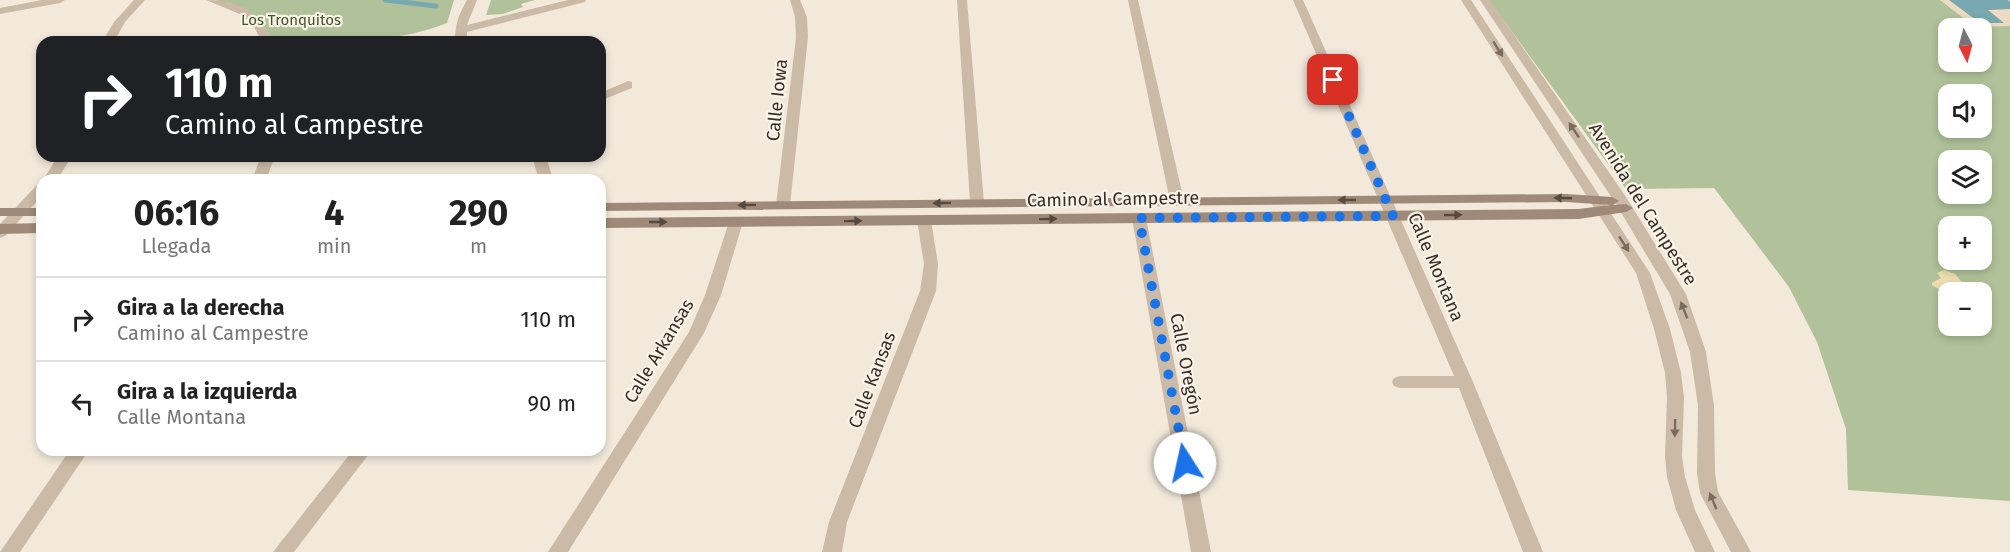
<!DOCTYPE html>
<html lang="es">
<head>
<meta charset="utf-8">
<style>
	:root { --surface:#fff; --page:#f6f6f6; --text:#222; --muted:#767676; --line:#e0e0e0 }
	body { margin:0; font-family:"Fira Sans",sans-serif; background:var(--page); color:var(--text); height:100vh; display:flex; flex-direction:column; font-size:22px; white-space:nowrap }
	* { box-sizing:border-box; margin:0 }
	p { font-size:20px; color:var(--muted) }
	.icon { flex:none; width:33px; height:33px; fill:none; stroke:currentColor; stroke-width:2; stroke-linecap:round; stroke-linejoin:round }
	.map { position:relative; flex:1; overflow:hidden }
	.side { position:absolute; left:36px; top:174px; width:570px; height:282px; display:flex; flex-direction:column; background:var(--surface); border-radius:18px; box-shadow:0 3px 9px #0003 }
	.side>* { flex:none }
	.banner { position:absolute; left:36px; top:36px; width:570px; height:126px; border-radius:18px; box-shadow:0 3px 9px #0003; background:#202124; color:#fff; overflow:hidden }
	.needle { width:39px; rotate:174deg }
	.tools { position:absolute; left:1938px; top:18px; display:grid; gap:12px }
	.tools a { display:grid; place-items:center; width:54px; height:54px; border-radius:12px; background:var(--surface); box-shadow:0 3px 9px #0003; font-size:30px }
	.pin { position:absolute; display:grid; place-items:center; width:51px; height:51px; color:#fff; margin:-26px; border-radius:12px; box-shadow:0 3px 9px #0006 }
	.me { position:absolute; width:66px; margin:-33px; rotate:350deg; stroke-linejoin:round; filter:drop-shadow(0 0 4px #0008) }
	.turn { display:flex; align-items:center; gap:21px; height:126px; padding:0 30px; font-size:27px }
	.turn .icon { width:78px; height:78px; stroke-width:2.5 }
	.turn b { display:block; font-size:42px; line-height:51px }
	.eta { display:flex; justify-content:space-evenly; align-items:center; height:102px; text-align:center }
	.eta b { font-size:36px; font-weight:700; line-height:42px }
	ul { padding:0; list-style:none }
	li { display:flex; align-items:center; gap:18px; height:84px; padding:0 30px; border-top:2px solid var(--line) }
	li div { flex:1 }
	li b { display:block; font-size:22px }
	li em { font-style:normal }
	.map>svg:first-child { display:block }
</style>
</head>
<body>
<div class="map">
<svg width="2010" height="552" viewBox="0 0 2010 552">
	<rect width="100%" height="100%" fill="#f2e9db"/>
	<g fill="#b1c29a" fill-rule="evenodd">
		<path d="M215,0H454L447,23C396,44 327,42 272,42L235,5Z"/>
		<polygon points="491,0 535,0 521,4 523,7 503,14 486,15"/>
		<path d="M1489,0H2010V501L1848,490L1846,429L1817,342L1789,287L1714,188L1626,189ZM1948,28H1982V62H1948ZM1948,94H1982V128H1948ZM1948,160H1982V194H1948ZM1948,226H1982V260H1948ZM1948,292H1982V326H1948Z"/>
	</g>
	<polygon fill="#efdfb0" points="1944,270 1955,274 1962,282 1956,285 1957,289 1955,292 1942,291 1932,285 1932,283 1941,278 1937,273"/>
	<polygon fill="#ebdcc1" points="1940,0 2010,0 2010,26 1975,27"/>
	<polygon fill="#79a9b0" points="1949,0 2008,0 2010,2 2010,9 1988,10 2004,23 1980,23"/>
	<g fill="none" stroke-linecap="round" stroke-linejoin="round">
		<polyline stroke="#79a9b0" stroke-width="5" points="385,0 436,6"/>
		<g fill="#cbbaa6" fill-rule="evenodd">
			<polygon points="42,0 65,0 60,3 0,14 0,8"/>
			<polygon points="134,0 145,0 125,22 114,42 102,42 114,22"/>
			<path d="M206,0C239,0 259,11 274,42H262L254,27L242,15Z"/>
			<path d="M467,0H477L467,25L568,0H586L585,2L467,32V42H455C455,25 458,16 467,0Z"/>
			<polygon points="790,0 800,0 807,17 808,37 790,205 783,209 776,205 796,37 795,17"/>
			<polygon points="957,0 967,0 984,203 977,207 970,203"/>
			<polygon points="1128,0 1138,0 1184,201 1177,205 1170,201"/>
			<polygon points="1293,0 1303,0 1473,382 1543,552 1523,552 1459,388 1400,388 1394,386 1392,382 1394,378 1400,376 1454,376"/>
			<polygon points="1461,0 1471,0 1650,273 1670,329 1681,373 1684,397 1682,456 1685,477 1695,510 1715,552 1695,552 1676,510 1667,477 1665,456 1667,397 1665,373 1654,329 1636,273"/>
			<polygon points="1480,0 1490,0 1626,197 1686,294 1706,352 1714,406 1715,473 1718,492 1751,552 1731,552 1700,493 1697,473 1698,406 1690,352 1670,294 1614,201"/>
			<polygon points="628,81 632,82 632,88 600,101 600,93"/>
			<polygon points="58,156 72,156 57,180 43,180"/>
			<polygon points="261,156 275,156 266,180 252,180"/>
			<polygon points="532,156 546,156 553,180 539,180"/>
			<polygon points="42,184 42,196 5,236 0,238 0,224 37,185"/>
			<polygon points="1139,213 1146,218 1211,552 1191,552 1132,218"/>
			<polygon points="924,215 931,220 938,264 936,291 847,522 842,552 822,552 829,522 920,291 924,264 917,220"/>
			<polygon points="736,217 743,222 721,295 704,333 568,552 548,552 689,332 705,295 729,222"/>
			<polygon points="70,450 89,450 20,552 0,552"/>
			<polygon points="353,450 372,450 294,552 273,552"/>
		</g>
		<g fill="#9f8978" fill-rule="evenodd">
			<polygon points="1566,194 1612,197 1619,201 1613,205 1626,204 1633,208 1626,212 1578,219 600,228 600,218 1578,209 1611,205 1566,202 600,211 600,203"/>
			<rect x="0" y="208" width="42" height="8"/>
			<polygon points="42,223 42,233 0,234 0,224"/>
		</g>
	</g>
	<defs><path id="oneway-solid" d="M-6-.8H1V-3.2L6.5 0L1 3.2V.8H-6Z" transform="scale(1.5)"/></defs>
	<g fill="#7a6d60">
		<use href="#oneway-solid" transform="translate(1498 49) rotate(58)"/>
		<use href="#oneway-solid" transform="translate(1574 130) rotate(-124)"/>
		<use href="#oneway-solid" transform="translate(1624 244) rotate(57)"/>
		<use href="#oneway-solid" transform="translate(1684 310) rotate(-111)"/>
		<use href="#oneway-solid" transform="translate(1675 428) rotate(91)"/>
		<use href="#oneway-solid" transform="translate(1713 501) rotate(-113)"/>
	</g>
	<g fill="#56493f">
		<use href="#oneway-solid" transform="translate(1563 198) rotate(-178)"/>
		<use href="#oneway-solid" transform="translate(1347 200) rotate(180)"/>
		<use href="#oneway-solid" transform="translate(942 203) rotate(179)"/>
		<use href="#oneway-solid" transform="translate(747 205) rotate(179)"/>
		<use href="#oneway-solid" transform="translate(1453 215) rotate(-1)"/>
		<use href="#oneway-solid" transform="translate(1048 219) rotate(-1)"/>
		<use href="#oneway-solid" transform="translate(853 221) rotate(-1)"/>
		<use href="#oneway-solid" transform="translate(658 222)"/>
	</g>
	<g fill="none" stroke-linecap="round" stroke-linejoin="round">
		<polyline stroke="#1a73e8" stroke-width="10" stroke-dasharray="0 18" points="1185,463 1139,218 1393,216 1333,80"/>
	</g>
	<g text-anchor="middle" stroke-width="4.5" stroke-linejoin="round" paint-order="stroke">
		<g font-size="15" fill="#42562b" stroke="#faf3e7">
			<text x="291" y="25">Los Tronquitos</text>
		</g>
		<g font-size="18" fill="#372e27" stroke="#faf3e7">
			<text transform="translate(777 100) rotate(-84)" y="6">Calle Iowa</text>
			<text transform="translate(1113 199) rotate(-1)" y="6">Camino al Campestre</text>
			<text transform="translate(1643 204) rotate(58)" y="6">Avenida del Campestre</text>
			<text transform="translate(1436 267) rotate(67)" y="6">Calle Montana</text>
			<text transform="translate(659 351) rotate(-59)" y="6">Calle Arkansas</text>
			<text transform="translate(1186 364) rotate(79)" y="6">Calle Oregón</text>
			<text transform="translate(872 380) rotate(-69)" y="6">Calle Kansas</text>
		</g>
	</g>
</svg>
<div class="tools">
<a><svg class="needle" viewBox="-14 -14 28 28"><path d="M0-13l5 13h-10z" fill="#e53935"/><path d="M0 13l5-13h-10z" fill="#767676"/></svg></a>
<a><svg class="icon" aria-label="sound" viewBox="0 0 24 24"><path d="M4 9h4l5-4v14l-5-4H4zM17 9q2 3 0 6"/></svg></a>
<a><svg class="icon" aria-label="layers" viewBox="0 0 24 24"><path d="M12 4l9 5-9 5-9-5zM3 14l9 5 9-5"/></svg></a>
<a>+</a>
<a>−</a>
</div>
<div class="pin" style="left:1333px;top:80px;background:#d93025"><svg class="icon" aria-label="arrive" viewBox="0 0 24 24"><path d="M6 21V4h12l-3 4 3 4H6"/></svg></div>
<svg class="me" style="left:1185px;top:463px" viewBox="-20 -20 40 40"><circle r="19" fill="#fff"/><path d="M0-13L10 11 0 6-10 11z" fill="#1a73e8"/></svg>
<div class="banner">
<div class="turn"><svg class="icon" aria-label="right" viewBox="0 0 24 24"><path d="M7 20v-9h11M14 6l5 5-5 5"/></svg><div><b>110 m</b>Camino al Campestre</div></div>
</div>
<section class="side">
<div class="eta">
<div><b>06:16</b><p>Llegada</p></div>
<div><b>4</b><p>min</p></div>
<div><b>290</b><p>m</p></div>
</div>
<ul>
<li><svg class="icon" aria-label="right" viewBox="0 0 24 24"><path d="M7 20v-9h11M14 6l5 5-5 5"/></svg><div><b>Gira a la derecha</b><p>Camino al Campestre</p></div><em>110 m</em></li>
<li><svg class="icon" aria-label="left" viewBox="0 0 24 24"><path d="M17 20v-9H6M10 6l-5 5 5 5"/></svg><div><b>Gira a la izquierda</b><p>Calle Montana</p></div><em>90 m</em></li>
</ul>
</section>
</div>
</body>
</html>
